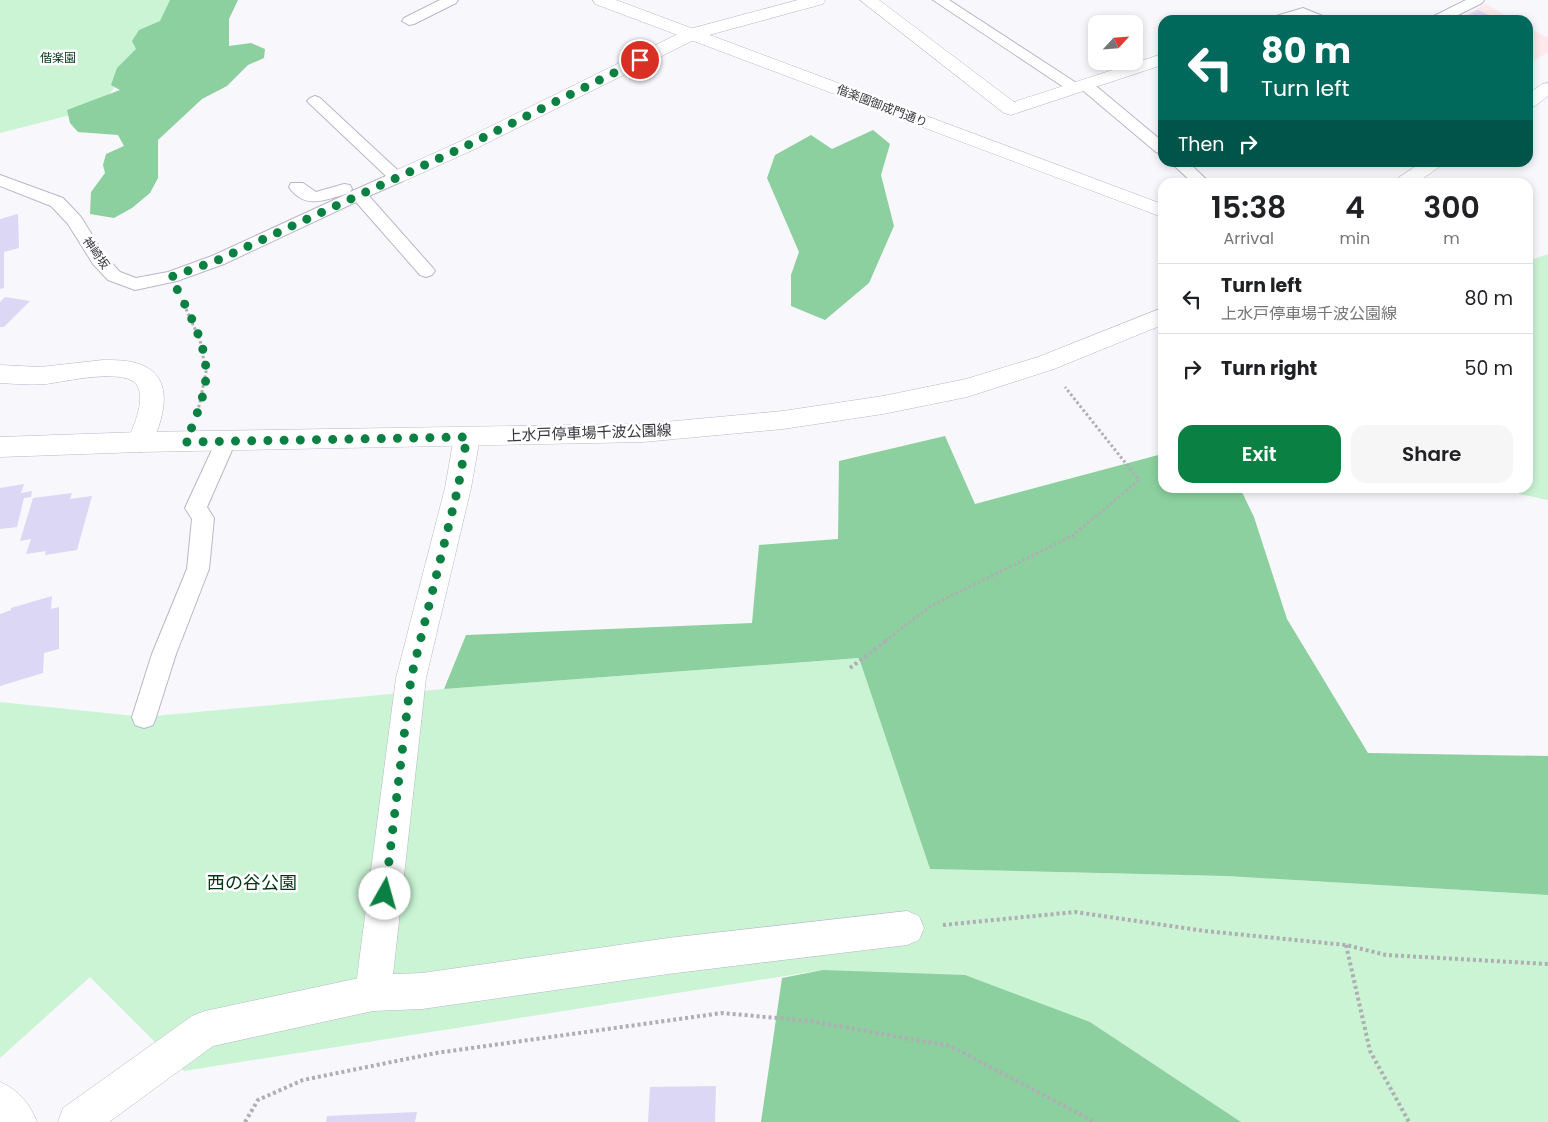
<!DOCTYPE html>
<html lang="en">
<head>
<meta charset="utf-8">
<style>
	:root { --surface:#fff; --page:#f6f6f6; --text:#202124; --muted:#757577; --line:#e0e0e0; --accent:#0b8043 }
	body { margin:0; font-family:Poppins,"Noto Sans JP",sans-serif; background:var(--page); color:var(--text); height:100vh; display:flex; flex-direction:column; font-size:19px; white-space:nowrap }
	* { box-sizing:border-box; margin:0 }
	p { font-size:16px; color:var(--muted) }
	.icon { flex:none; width:28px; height:28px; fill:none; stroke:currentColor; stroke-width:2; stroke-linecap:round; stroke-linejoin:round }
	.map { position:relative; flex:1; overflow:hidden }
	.sheet { position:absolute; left:1158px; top:178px; width:375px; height:315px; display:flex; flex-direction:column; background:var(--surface); border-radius:15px; box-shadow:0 2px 8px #0003 }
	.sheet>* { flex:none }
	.top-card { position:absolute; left:1158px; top:15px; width:375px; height:152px; border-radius:15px; box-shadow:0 2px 8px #0003; background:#00695c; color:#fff; overflow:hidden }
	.needle { width:32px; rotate:64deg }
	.fabs { position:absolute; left:1088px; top:15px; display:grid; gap:10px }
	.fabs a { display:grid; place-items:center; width:55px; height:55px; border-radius:10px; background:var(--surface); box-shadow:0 2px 8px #0003; font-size:25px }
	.pin { position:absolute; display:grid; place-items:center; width:42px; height:42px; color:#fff; margin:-21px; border:2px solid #fff; border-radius:50%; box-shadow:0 1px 5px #0007 }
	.me { position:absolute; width:55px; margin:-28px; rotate:7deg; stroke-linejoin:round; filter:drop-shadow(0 0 4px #0008) }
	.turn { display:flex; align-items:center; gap:18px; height:105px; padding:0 20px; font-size:22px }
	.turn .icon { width:65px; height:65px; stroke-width:2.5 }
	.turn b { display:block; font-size:35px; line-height:42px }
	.then { display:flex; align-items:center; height:48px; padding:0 20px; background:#0003; gap:10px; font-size:19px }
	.eta { display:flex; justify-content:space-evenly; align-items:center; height:85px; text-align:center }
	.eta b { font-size:30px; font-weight:600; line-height:35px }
	.primary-button { display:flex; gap:10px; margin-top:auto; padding:10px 20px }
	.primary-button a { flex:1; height:58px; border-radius:15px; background:var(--accent); color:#fff; font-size:20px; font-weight:600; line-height:58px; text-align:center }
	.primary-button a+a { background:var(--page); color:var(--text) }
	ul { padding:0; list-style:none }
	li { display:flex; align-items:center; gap:15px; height:70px; padding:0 20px; border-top:1px solid var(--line) }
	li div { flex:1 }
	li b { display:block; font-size:19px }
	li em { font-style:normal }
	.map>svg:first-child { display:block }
</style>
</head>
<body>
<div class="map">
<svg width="1548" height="1122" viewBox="0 0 1548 1122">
	<rect width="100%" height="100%" fill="#f8f7fc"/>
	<g fill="#fee8ec">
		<polygon points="1486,4 1514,20 1454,20"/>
		<polygon points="1528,27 1548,38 1548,52 1528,65"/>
	</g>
	<g fill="#caf4d4">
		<polygon points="0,0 184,0 98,108 0,133"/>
		<polygon points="1548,254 1548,500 1519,494 1515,488 1528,488 1528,269 1530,268 1528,261"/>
		<polygon points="859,658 930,869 1226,876 1548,895 1548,1122 1241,1122 1090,1022 823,970 184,1071 90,977 0,1058 0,702 144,717 444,689"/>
	</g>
	<g fill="#8bd09e">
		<polygon points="170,0 238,0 229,19 229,46 251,43 265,49 264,58 248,65 227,86 202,99 158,140 158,178 150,193 132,208 114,218 90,214 91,192 105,173 103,165 106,154 124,146 118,135 78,132 70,123 67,110 120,90 111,85 117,68 136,49 132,41 139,30 160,21"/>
		<polygon points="873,130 890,144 881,175 894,226 869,283 825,320 791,306 791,275 799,252 767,178 775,155 811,135 832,149"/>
		<polygon points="945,436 975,504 1162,454 1162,488 1240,488 1254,517 1287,619 1368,753 1548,756 1548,895 1226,876 930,869 859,658 444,689 466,635 752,623 759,545 838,539 839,461"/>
		<polygon points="823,970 965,975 1090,1022 1241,1122 761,1122 782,978"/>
	</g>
	<g fill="#dcd7f4">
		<polygon points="1478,10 1500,20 1459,20"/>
		<polygon points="18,214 19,248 4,252 4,288 0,289 0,219"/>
		<polygon points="5,297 30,301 4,327 0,327 0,302"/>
		<polygon points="24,484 21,493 32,491 31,497 24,498 17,527 0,529 0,488"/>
		<polygon points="72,493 70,499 92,496 77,550 45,555 46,551 26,554 31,539 20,541 33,498"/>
		<polygon points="52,596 51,609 59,607 59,649 44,653 43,673 0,686 0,614 11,610 11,608"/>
		<polygon points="716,1086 715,1122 648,1122 650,1087"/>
		<polygon points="417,1112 415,1122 326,1122 327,1116"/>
	</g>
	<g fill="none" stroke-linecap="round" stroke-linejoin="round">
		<defs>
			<g id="service">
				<polygon points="440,0 458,0 456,3 414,24 409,25 402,21 404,18"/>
				<polygon points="933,0 949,0 1078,84 1085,80 1090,81 1162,141 1162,154 1156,152 1080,88 1073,91 1068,90"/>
				<polygon points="1466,0 1484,0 1482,3 1448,20 1430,20 1432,17"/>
				<polygon points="1303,8 1325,17 1327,20 1309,20 1302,17 1292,20 1271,20 1273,17"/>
				<path d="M315,96L320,98L405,177L403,181L369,196L432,267L435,271L432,275L426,277L420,275L356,202L224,264L177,281L135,290L108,280L93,264L68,224L51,206L0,186V175L63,198L81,217L105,256L120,272L136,278L168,272L212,256L349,193C327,199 305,211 289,187L291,183H303L316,192L344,184L350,185L352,189L350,192L386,176L310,104L307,101L310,98Z"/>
				<polygon points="1170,162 1188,162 1209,182 1192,182"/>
				<polygon points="226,433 233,435 236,441 207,507 214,518 209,569 176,654 156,717 153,725 144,728 135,725 132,717 152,654 187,569 192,519 185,508 216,441 219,435"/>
			</g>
			<g id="minor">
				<polygon points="798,0 825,0 823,4 698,38 473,150 404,181 397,183 390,181 387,177 390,173 459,142 686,30"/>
				<polygon points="860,0 879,0 1014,102 1162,54 1162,65 1011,115 1004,113"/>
				<polygon points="907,911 919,916 924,928 919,940 907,945 668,974 422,1009 373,1011 213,1046 109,1122 58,1122 63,1108 192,1016 205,1011 373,975 422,973 668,938"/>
				<path d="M0,1082C19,1090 30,1104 37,1122H0Z"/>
			</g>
			<g id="tertiary">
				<polygon points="593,0 616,0 1162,204 1162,217 595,4"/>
				<path d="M103,360C118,360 138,360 151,370C175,388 160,428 149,449L140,452L131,449L127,442C133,427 145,403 138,387C129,366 63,382 46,384C31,385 15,384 0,383V365L40,367Z"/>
				<polygon points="467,428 476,430 480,437 471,488 426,678 391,993 386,1006 373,1011 360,1006 355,993 396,678 445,488 454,437 458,430"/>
			</g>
			<g id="secondary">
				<polygon points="1548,83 1548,96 1535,106 1528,107 1528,94 1542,84"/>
				<polygon points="1422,162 1446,162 1418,182 1395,182 1398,178"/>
				<polygon points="1162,308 1162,325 1054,369 967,397 883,414 783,429 643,442 140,452 0,457 0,437 140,432 643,424 783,411 883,396 966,379 1038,357"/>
			</g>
		</defs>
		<use href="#service" stroke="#bab6ca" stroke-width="2"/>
		<use href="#minor" stroke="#bab6ca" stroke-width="1"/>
		<use href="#tertiary" stroke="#bab6ca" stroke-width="1"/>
		<use href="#secondary" stroke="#bab6ca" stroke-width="1"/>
		<g stroke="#afaeb4" stroke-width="3" stroke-dasharray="2.5 2.5" stroke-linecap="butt">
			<polyline points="182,300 200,340 206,372 198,411"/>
			<polyline points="885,641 931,606 1072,536 1139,480 1065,387"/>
		</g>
		<g stroke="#afaeb4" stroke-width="4" stroke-dasharray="3 3" stroke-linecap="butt">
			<polyline points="850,668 887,640"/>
			<polyline points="943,925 1075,912 1205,931 1346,945 1386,955 1548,964"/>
			<polyline points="1346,945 1370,1051 1409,1122"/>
			<polyline points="245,1122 258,1100 303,1080 436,1053 722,1013 810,1021 950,1046 1095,1122"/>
		</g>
		<use href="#service" fill="#fff" fill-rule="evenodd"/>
		<use href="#minor" fill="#fff" fill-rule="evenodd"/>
		<use href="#tertiary" fill="#fff" fill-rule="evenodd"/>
		<use href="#secondary" fill="#fff" fill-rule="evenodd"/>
	</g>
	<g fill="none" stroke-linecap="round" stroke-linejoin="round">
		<path stroke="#0b8043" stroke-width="9" stroke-dasharray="0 16.2" d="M385,894L411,678L458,488L467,437L186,442C194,421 207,393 206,371C205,338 185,306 171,277L218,260L466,146L640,60"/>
	</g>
	<g text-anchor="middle" stroke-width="5" stroke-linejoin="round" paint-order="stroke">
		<g font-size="12" fill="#003516" stroke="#fff">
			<text x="58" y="62">偕楽園</text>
		</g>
		<g font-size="12" fill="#37363e" stroke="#fff">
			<text transform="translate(882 106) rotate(21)" y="4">偕楽園御成門通り</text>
			<text transform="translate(96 253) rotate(54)" y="4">神崎坂</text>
		</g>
		<g font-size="15" fill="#37363e" stroke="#fff">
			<text transform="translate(589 433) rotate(-2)" y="5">上水戸停車場千波公園線</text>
		</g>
		<g font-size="18" fill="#003516" stroke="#fff">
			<text x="252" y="889">西の谷公園</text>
		</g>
	</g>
</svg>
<div class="fabs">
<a><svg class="needle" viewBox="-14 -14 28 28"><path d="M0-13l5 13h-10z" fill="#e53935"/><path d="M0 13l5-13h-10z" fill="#757577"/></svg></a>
</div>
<div class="pin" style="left:640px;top:60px;background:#d93025"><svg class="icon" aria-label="arrive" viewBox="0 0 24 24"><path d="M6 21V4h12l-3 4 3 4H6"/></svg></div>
<svg class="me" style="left:385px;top:894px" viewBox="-20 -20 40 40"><circle r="19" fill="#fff"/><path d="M0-13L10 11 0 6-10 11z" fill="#0b8043"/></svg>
<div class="top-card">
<div class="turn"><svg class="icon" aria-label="left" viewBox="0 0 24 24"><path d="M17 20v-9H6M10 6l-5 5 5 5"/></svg><div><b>80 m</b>Turn left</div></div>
<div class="then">Then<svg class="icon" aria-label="right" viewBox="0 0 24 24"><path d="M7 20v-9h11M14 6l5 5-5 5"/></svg></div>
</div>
<section class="sheet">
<div class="eta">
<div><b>15:38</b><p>Arrival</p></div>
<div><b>4</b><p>min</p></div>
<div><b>300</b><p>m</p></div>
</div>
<ul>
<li><svg class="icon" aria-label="left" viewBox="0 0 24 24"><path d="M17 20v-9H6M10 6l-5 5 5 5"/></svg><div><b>Turn left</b><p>上水戸停車場千波公園線</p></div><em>80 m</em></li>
<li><svg class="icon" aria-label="right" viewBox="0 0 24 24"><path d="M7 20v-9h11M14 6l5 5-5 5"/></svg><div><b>Turn right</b></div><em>50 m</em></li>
</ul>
<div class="primary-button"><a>Exit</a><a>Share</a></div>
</section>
</div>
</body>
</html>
